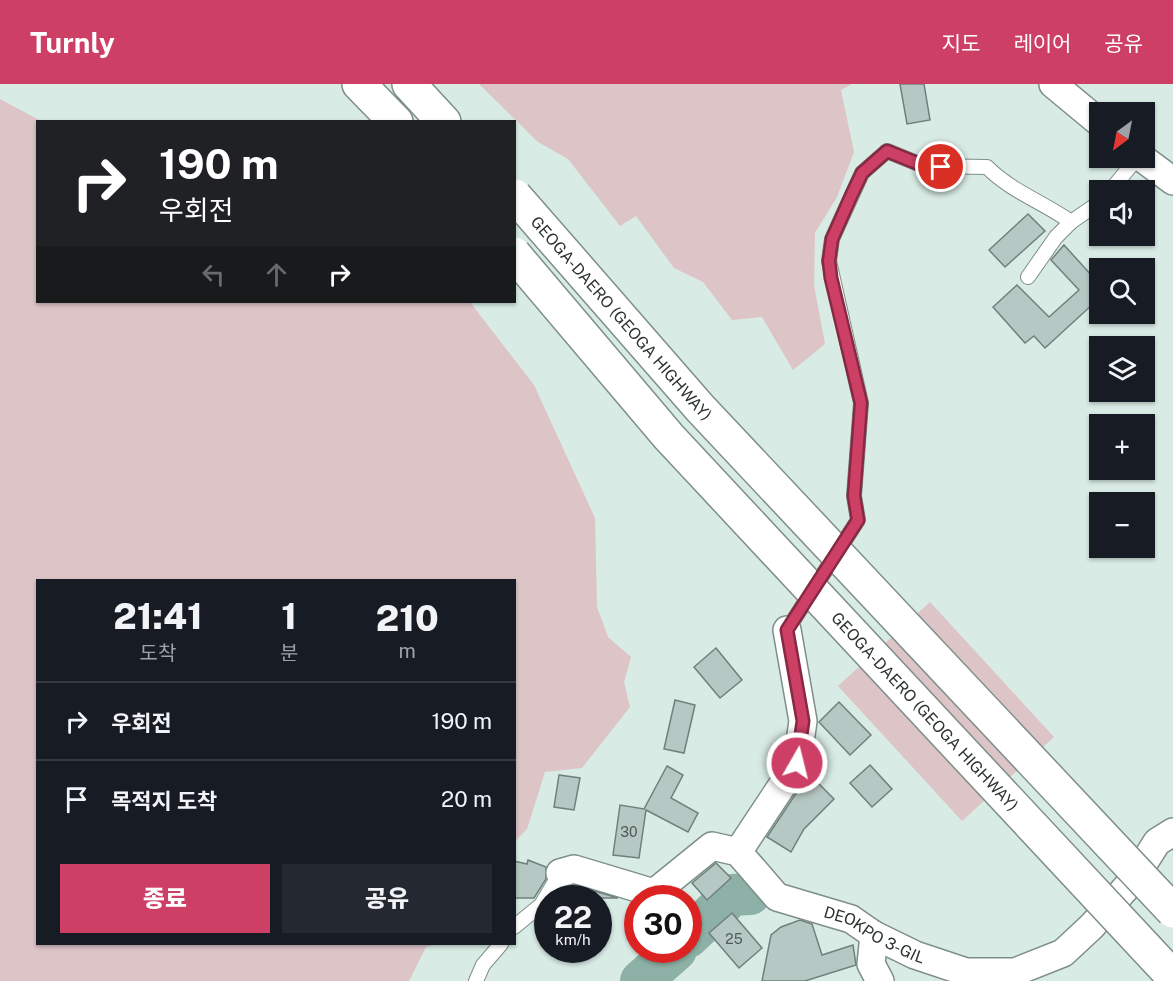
<!DOCTYPE html>
<html lang="ko">
<head>
<meta charset="utf-8">
<style>
	:root { --surface:#171b24; --page:#242831; --text:#f1f3f6; --muted:#9ea1a6; --line:#363941; --accent:#ce3f66 }
	body { margin:0; font-family:"Public Sans","Noto Sans KR",sans-serif; background:var(--page); color:var(--text); height:100vh; display:flex; flex-direction:column; font-size:22px; white-space:nowrap }
	* { box-sizing:border-box; margin:0 }
	p { font-size:20px; color:var(--muted) }
	.icon { flex:none; width:33px; height:33px; fill:none; stroke:currentColor; stroke-width:2; stroke-linecap:round; stroke-linejoin:round }
	.map { position:relative; flex:1; overflow:hidden }
	.details { position:absolute; left:36px; top:495px; width:480px; height:366px; display:flex; flex-direction:column; background:var(--surface); border-radius:0px; box-shadow:0 2px 4px #0004 }
	.details>* { flex:none }
	.guide { position:absolute; left:36px; top:36px; width:480px; height:183px; border-radius:0px; box-shadow:0 2px 4px #0004; background:#202124; color:#fff; overflow:hidden }
	.needle { width:39px; rotate:212deg }
	.controls { position:absolute; left:1089px; top:18px; display:grid; gap:12px }
	.controls a { display:grid; place-items:center; width:66px; height:66px; border-radius:0px; background:var(--surface); box-shadow:0 2px 4px #0004; font-size:30px }
	.speed { position:absolute; left:534px; top:801px; display:flex; gap:12px; font-size:30px; font-weight:700; text-align:center }
	.speed>* { display:grid; place-content:center; width:78px; height:78px; border-radius:50%; background:var(--surface); box-shadow:0 2px 4px #0004; line-height:1 }
	.speed small { font-size:15px; font-weight:400 }
	.speed .limit { border:9px solid #d22; background:#fff; color:#111 }
	.pin { position:absolute; display:grid; place-items:center; width:51px; height:51px; color:#fff; margin:-26px; border:3px solid #fff; border-radius:50%; box-shadow:0 2px 6px #0007 }
	.me { position:absolute; width:66px; margin:-33px; rotate:8deg; stroke-linejoin:round; filter:drop-shadow(0 0 4px #0008) }
	.turn { display:flex; align-items:center; gap:21px; height:126px; padding:0 24px; font-size:27px }
	.turn .icon { width:78px; height:78px; stroke-width:2.5 }
	.turn b { display:block; font-size:42px; line-height:51px }
	.lanes { display:flex; align-items:center; height:57px; padding:0 24px; background:#0003; justify-content:center; gap:30px; direction:ltr }
	.lanes .off { opacity:.35 }
	.eta { display:flex; justify-content:space-evenly; align-items:center; height:102px; text-align:center }
	.eta b { font-size:36px; font-weight:800; line-height:42px }
	.primary-button { display:flex; gap:12px; margin-top:auto; padding:12px 24px }
	.primary-button a { flex:1; height:69px; border-radius:0px; background:var(--accent); color:#fff; font-size:24px; font-weight:800; line-height:69px; text-align:center }
	.primary-button a+a { background:var(--page); color:var(--text) }
	ul { padding:0; list-style:none }
	li { display:flex; align-items:center; gap:18px; height:78px; padding:0 24px; border-top:2px solid var(--line) }
	li div { flex:1 }
	li b { display:block; font-size:22px }
	li em { font-style:normal }
	header { display:flex; align-items:center; gap:36px; box-sizing:border-box; height:84px; padding:0 30px; background:var(--accent); color:#fff }
	header strong { font-size:28px }
	nav { display:flex; gap:33px; margin-inline-start:auto; font-size:21px }
	.map>svg:first-child { display:block }
</style>
</head>
<body>
<header>
<strong>Turnly</strong>
<nav><a>지도</a><a>레이어</a><a>공유</a></nav>
</header>
<div class="map">
<svg width="1173" height="897" viewBox="0 0 1173 897">
	<rect width="100%" height="100%" fill="#d9ebe5"/>
	<g fill="#dcc4c7">
		<polygon points="479,0 852,0 841,6 854,68 837,113 815,149 814,201 825,260 793,286 762,233 732,236 703,198 674,184 636,132 620,142 568,75 538,58"/>
		<polygon points="0,15 41,37 38,38 38,218 470,218 534,301 595,434 597,523 608,553 631,573 624,598 630,623 582,684 545,688 527,745 515,757 514,496 38,496 38,860 437,860 426,863 409,897 0,897"/>
		<polygon points="930,518 1054,653 962,737 838,602"/>
	</g>
	<g fill="none" stroke-linecap="round" stroke-linejoin="round">
		<g stroke="#8db1a6" stroke-width="42">
			<polyline points="688,853 732,811 750,810"/>
			<polyline points="641,897 676,866"/>
		</g>
	</g>
	<g fill="#b6c8c3" stroke="#70817c" stroke-width="1.5">
		<polygon points="900,0 924,0 930,36 907,40"/>
		<polygon points="1028,130 1045,147 1005,183 989,166"/>
		<polygon points="1064,161 1093,193 1100,187 1100,228 1093,220 1045,264 1034,252 1025,259 993,223 1017,201 1049,233 1079,206 1051,176"/>
		<polygon points="716,564 742,596 720,614 694,583"/>
		<polygon points="675,616 695,621 684,669 664,665"/>
		<polygon points="839,618 871,651 850,671 819,638"/>
		<polygon points="870,681 892,705 872,723 850,699"/>
		<polygon points="667,682 683,691 671,714 698,729 688,748 646,726 639,774 613,771 620,721 644,725"/>
		<polygon points="809,690 834,715 804,745 791,768 767,753"/>
		<polygon points="559,691 580,694 574,726 554,723"/>
		<polygon points="528,776 546,783 546,795 534,814 514,814 514,777 527,780"/>
		<polygon points="716,779 731,794 707,816 692,799"/>
		<polygon points="574,801 618,814 555,814 561,804"/>
		<polygon points="732,829 762,864 739,884 709,849"/>
		<polygon points="800,836 812,840 822,871 853,861 856,881 805,897 762,897 771,851 781,843"/>
	</g>
	<g fill="none" stroke-linecap="round" stroke-linejoin="round">
		<defs>
			<g id="lane">
				<polyline points="1111,106 1137,74"/>
				<polyline points="1028,193 1056,153 1071,138 1100,118"/>
				<path d="M787,546L858,436L854,412L861,319L829,177L832,155L862,89L887,67L924,82L987,83C1012,108 1043,118 1071,138"/>
				<polyline points="514,843 541,821 560,789"/>
				<polyline points="476,897 483,881 501,860"/>
			</g>
			<g id="street">
				<polyline points="1053,0 1100,39"/>
				<polyline points="1142,74 1173,97"/>
				<polyline points="738,768 797,679 803,637 787,546"/>
				<path id="s1" d="M560,789L574,785L654,809L712,762L738,768L777,813L851,835L874,851L915,871L966,888H1015L1063,869L1092,842L1133,796L1157,758L1173,748"/>
				<polyline points="874,851 871,880 880,897"/>
			</g>
			<g id="highway">
				<polyline points="359,0 396,38"/>
				<polyline points="409,0 444,38"/>
			</g>
		</defs>
		<use href="#lane" stroke="#7e8e89" stroke-width="16"/>
		<use href="#street" stroke="#7e8e89" stroke-width="30"/>
		<use href="#highway" stroke="#7e8e89" stroke-width="36"/>
		<use href="#lane" stroke="#fff" stroke-width="14"/>
		<use href="#street" stroke="#fff" stroke-width="27"/>
		<use href="#highway" stroke="#fff" stroke-width="33"/>
		<defs>
			<g id="highway-bridge">
				<path id="s2" d="M515,112L700,324L1173,827"/>
				<path id="s3" d="M514,170L669,353L1173,893"/>
			</g>
		</defs>
		<use href="#highway-bridge" stroke="#7e8e89" stroke-width="36" stroke-linecap="butt"/>
		<use href="#highway-bridge" stroke="#fff" stroke-width="33"/>
	</g>
	<g fill="none" stroke-linecap="round" stroke-linejoin="round">
		<defs>
			<polyline id="route" points="797,679 803,637 787,546 858,436 854,412 861,319 831,194 829,177 832,155 852,110 862,89 887,67 924,82 941,83"/>
		</defs>
		<use href="#route" stroke="#862942" stroke-width="15"/>
		<use href="#route" stroke="#ce3f66" stroke-width="10"/>
	</g>
	<g text-anchor="middle" stroke-width="5" stroke-linejoin="round" paint-order="stroke">
		<g font-size="14" fill="#4f5956">
			<text x="629" y="753">30</text>
			<text x="734" y="860">25</text>
		</g>
		<g font-size="16" fill="#2d3432" stroke="#d9ebe5">
			<text dy="6" stroke="none"><textPath href="#s2" startOffset="162">GEOGA-DAERO (GEOGA HIGHWAY)</textPath></text>
			<text dy="6" stroke="none"><textPath href="#s3" startOffset="615">GEOGA-DAERO (GEOGA HIGHWAY)</textPath></text>
			<text dy="6" stroke="none"><textPath href="#s1" startOffset="364">DEOKPO 3-GIL</textPath></text>
		</g>
	</g>
</svg>
<div class="controls">
<a><svg class="needle" viewBox="-14 -14 28 28"><path d="M0-13l5 13h-10z" fill="#e53935"/><path d="M0 13l5-13h-10z" fill="#9ea1a6"/></svg></a>
<a><svg class="icon" aria-label="sound" viewBox="0 0 24 24"><path d="M4 9h4l5-4v14l-5-4H4zM17 9q2 3 0 6"/></svg></a>
<a><svg class="icon" aria-label="search" viewBox="0 0 24 24"><circle cx="10" cy="10" r="6"/><path d="M15 15l6 6"/></svg></a>
<a><svg class="icon" aria-label="layers" viewBox="0 0 24 24"><path d="M12 4l9 5-9 5-9-5zM3 14l9 5 9-5"/></svg></a>
<a>+</a>
<a>−</a>
</div>
<div class="speed"><div>22<small>km/h</small></div><div class="limit">30</div></div>
<div class="pin" style="left:941px;top:83px;background:#d93025"><svg class="icon" aria-label="arrive" viewBox="0 0 24 24"><path d="M6 21V4h12l-3 4 3 4H6"/></svg></div>
<svg class="me" style="left:797px;top:679px" viewBox="-20 -20 40 40"><circle r="17" fill="#ce3f66" stroke="#fff" stroke-width="3"/><path d="M0-11L8 9 0 5-8 9z" fill="#fff"/></svg>
<div class="guide">
<div class="turn"><svg class="icon" aria-label="right" viewBox="0 0 24 24"><path d="M7 20v-9h11M14 6l5 5-5 5"/></svg><div><b>190 m</b>우회전</div></div>
<div class="lanes"><svg class="icon off" aria-label="left" viewBox="0 0 24 24"><path d="M17 20v-9H6M10 6l-5 5 5 5"/></svg><svg class="icon off" aria-label="ahead" viewBox="0 0 24 24"><path d="M12 20V5M6 11l6-6 6 6"/></svg><svg class="icon" aria-label="right" viewBox="0 0 24 24"><path d="M7 20v-9h11M14 6l5 5-5 5"/></svg></div>
</div>
<section class="details">
<div class="eta">
<div><b>21:41</b><p>도착</p></div>
<div><b>1</b><p>분</p></div>
<div><b>210</b><p>m</p></div>
</div>
<ul>
<li><svg class="icon" aria-label="right" viewBox="0 0 24 24"><path d="M7 20v-9h11M14 6l5 5-5 5"/></svg><div><b>우회전</b></div><em>190 m</em></li>
<li><svg class="icon" aria-label="arrive" viewBox="0 0 24 24"><path d="M6 21V4h12l-3 4 3 4H6"/></svg><div><b>목적지 도착</b></div><em>20 m</em></li>
</ul>
<div class="primary-button"><a>종료</a><a>공유</a></div>
</section>
</div>
</body>
</html>
